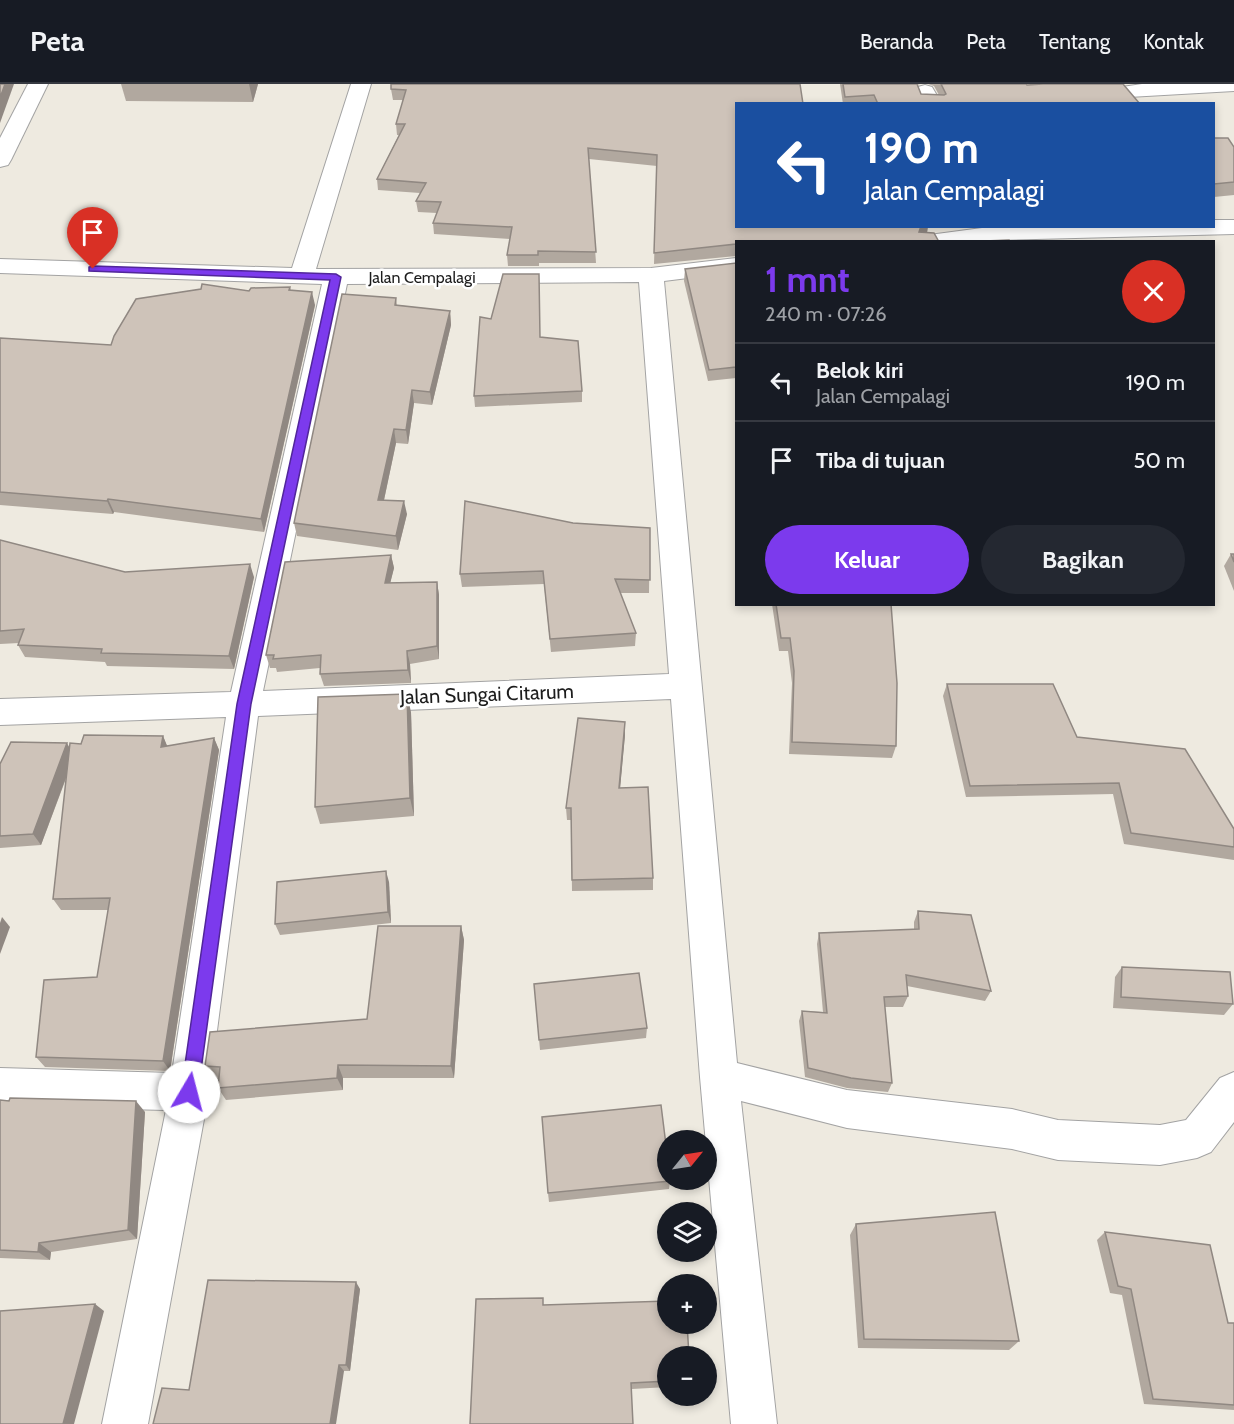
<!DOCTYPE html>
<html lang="id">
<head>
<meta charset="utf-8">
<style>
	:root { --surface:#171b24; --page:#242831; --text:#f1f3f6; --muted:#9ea1a6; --line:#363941; --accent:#7c3aed }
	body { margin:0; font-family:Cabin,sans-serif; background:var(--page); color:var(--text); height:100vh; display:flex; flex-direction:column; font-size:22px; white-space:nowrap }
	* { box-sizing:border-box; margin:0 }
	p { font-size:20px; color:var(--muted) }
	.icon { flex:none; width:33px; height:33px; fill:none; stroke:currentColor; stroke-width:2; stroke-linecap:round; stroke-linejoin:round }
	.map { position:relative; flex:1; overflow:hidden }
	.panel { position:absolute; left:735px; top:156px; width:480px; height:366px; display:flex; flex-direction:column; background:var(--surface); border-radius:0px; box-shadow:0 3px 9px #0003 }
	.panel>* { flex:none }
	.top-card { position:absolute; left:735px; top:18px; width:480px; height:126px; border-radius:0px; box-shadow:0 3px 9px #0003; background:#1a4fa0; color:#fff; overflow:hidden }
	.needle { width:39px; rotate:60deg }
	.tools { position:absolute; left:657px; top:1046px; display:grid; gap:12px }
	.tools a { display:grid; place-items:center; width:60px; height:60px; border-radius:50%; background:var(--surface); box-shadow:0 3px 9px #0003; font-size:30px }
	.pin { position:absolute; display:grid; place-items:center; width:51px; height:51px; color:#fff; margin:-62px -26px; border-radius:50% 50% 50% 0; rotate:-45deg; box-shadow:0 0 6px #0007 }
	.pin .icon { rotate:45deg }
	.me { position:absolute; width:66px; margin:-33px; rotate:8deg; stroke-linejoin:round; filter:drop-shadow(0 0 4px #0008) }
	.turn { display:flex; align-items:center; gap:21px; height:126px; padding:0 30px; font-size:27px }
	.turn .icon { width:78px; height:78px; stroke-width:2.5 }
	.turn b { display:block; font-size:42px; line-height:51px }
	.round { display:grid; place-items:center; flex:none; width:63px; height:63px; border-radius:32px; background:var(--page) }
	.head { display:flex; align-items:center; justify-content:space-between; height:102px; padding:0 30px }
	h1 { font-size:36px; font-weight:700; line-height:45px; color:var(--accent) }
	.primary-button { display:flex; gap:12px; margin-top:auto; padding:12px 30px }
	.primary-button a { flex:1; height:69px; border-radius:36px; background:var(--accent); color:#fff; font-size:24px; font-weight:700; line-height:69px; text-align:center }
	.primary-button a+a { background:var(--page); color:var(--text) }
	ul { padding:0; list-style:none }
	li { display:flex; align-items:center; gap:18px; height:78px; padding:0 30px; border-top:2px solid var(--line) }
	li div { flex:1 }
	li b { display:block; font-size:22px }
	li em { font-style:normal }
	header { display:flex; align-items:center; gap:36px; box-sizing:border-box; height:84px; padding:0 30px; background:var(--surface); border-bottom:2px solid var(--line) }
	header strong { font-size:28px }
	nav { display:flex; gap:33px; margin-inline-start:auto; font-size:21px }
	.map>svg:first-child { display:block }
</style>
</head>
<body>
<header>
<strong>Peta</strong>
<nav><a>Beranda</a><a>Peta</a><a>Tentang</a><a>Kontak</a></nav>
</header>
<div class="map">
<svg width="1234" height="1340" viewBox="0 0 1234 1340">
	<rect width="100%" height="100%" fill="#eeeae0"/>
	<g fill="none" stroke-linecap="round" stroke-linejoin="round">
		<defs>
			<g id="minor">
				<polygon points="28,0 48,0 11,76 8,81 0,83 0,54"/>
				<path d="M351,0H371L316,185L651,184L736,174V188L664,197L737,979L847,1006L1012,1025L1058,1036L1160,1041L1186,1036L1220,994L1234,988V1038L1211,1068L1197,1074L1160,1081L1058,1076L1012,1065L847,1044L741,1017L777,1340H731L700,993L671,615L258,632L209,1008L148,1340H102L166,1026L0,1022V984L172,989L226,633L0,641V615L231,608L322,200L0,189V175L292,184ZM639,198L669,590L263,607L347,200Z"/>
				<polygon points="1142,0 1234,0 1234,7 1129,13 1122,11 1119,7 1122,3"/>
				<polygon points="925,1 932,3 942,20 921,20 915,7 918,3"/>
				<polygon points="1214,136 1234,136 1234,150 918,158 921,153 929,151 997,142 1214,142"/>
			</g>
		</defs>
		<use href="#minor" stroke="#a3a3a3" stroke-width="2"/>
		<use href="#minor" fill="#fff" fill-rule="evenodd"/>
	</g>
	<g fill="#b1a89f">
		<polygon points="121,0 258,0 253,18 126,17"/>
		<polygon points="800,0 736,142 928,142 927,148 736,158 736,172 654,180 657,82 589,75 596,179 539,179 539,182 508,182 507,171 510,155 434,150 433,139 437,129 418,128 416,117 420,109 378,106 377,95 399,51 397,51 396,40 403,16 393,16 391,5"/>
		<polygon points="840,0 920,0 917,1 921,10 939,11 934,2 928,0 1026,0 1027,1 1140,20 843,20"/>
		<polygon points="1214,54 1234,63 1234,111 1214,113"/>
		<polygon points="736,179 736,294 708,297 684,197 685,185"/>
		<polygon points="290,203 291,206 315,221 264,448 114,428 113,430 0,421 0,254 111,261 249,207"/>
		<polygon points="396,214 397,221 450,227 451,241 432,321 414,319 408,360 396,359 384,416 407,430 398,466 297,452 294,439"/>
		<polygon points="541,253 582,307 582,318 475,323 474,312"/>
		<polygon points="573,439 650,444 649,509 620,509 636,549 635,562 551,568 544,500 462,503 460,490"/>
		<polygon points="0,456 125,488 254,493 234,585 107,582 105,578 25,573 18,561 19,559 0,560"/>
		<polygon points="1231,470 1234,470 1234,507 1224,482"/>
		<polygon points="391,471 394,484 390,499 437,498 439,511 439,575 410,580 411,599 324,602 320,590 320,584 277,588 276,584 270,584 266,571"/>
		<polygon points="772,520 891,520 896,662 892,674 789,670 792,599 788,567 779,567"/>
		<polygon points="947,600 1077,653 1234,745 1234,776 1124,760 1113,710 966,713 943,612"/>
		<polygon points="411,628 414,732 320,740 315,723"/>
		<polygon points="625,651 620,704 653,794 653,806 572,807 571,736 567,736 566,724"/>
		<polygon points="163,652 167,662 214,654 219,666 170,987 45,983 36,973 97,893 108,826 61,826 53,815 67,692 41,761 0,764 0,680 70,664 81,660"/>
		<polygon points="389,798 391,839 280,851 275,840"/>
		<polygon points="918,827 991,907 985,917 907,902 908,912 903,923 885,923 892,999 888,1008 847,1004 805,993 799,937 802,927 823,928 817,860 819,849 914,846 914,838"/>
		<polygon points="461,842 464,856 454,994 343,994 343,1006 226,1016 218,1004 219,995 213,995 205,982 367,935"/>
		<polygon points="1122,883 1233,920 1224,931 1113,924 1115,893"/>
		<polygon points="534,900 647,944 646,954 540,966"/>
		<polygon points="0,1016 145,1028 137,1155 51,1168 50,1176 0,1174"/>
		<polygon points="670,1097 669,1105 549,1118 548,1109"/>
		<polygon points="856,1140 1019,1257 1009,1266 858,1264 850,1151"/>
		<polygon points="1105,1148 1228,1239 1234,1239 1234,1326 1144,1320 1122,1211 1110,1209 1097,1156"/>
		<polygon points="360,1205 350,1287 344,1287 189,1306"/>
		<polygon points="544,1221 668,1272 668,1303 632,1305"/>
	</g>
	<g fill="#908882">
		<polygon points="5,0 14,0 0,39 0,14"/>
		<polygon points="249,0 258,0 253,18"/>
		<polygon points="921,142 928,142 927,149 917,158"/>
		<polygon points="312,208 315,221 264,448 261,435"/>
		<polygon points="450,227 451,241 432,321 430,308"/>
		<polygon points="412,306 414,319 408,360 406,346"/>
		<polygon points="394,345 396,359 381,430 378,416"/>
		<polygon points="108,415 114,428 113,430 107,417"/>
		<polygon points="404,417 407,430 398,466 396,452"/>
		<polygon points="391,471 394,484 387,512 385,499"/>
		<polygon points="250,480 254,493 234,585 229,572"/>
		<polygon points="437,498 439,511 439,575 437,562"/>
		<polygon points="407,567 410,580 411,599 408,586"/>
		<polygon points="407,610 411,628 414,732 410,714"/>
		<polygon points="625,638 625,651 619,716 619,704"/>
		<polygon points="163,652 168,664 161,663"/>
		<polygon points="214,654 219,666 170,987 163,977"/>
		<polygon points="67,659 74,672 41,761 33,750"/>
		<polygon points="386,787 389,798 391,839 388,828"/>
		<polygon points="2,833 10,843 0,870 0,839"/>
		<polygon points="461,842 464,856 454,994 451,982"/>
		<polygon points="338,981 343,994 343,1006 337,994"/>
		<polygon points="136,1017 145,1028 137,1155 128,1146"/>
		<polygon points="39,1159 51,1168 50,1176 38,1168"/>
		<polygon points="356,1198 360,1205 350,1287 346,1281"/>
		<polygon points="95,1220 104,1227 74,1340 63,1340"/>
		<polygon points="339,1281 344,1287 336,1340 330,1340"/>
	</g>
	<g fill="#cec3b9" stroke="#908882" stroke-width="1.5">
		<polygon points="0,0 5,0 0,14"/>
		<polygon points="391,0 800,0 803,20 736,20 736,142 921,142 919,148 934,149 939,158 736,158 736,160 654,169 657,71 588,64 596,168 538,167 538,171 507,171 512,143 433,139 441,118 416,117 426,99 377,95 405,40 396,40 406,6 391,5"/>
		<polygon points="843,0 917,0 921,10 944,11 946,10 941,0 1026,0 1027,1 1043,0 1123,0 1140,20 878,20 874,11 845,13"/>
		<polygon points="1214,54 1228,54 1234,63 1234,98 1214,100"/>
		<polygon points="1009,156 1009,158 959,158"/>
		<polygon points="736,179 736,283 709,286 685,185"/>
		<polygon points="503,190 539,190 540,253 578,257 582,307 474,312 480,233 491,235"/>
		<polygon points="202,200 249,207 251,204 290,203 289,206 312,208 261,435 108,415 107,417 0,408 0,254 111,261 114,252 136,215 201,205"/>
		<polygon points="342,210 396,214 395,221 450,227 430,308 412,306 406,346 394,345 378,416 404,417 396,452 294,439"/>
		<polygon points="465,417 573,439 650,444 650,496 615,495 636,549 550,555 543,487 460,490"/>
		<polygon points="0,456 125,488 250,480 229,572 101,569 102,565 18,561 24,545 0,547"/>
		<polygon points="1231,470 1234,470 1234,478"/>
		<polygon points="391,471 385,499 437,498 437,562 407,567 408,586 320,590 321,571 273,575 274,571 266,571 285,478"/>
		<polygon points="776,520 891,520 897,599 896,662 792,658 794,587 790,554 781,554"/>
		<polygon points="947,600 1053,600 1077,653 1185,665 1234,745 1234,763 1131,749 1119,699 970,702"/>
		<polygon points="407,610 410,714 315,723 318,613"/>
		<polygon points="578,634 625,638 619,704 648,703 653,794 572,796 571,724 566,724"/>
		<polygon points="84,651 163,652 161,663 214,654 163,977 36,973 44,896 97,893 110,814 53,815 70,659 81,660"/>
		<polygon points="11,658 67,659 33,750 0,752 0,680"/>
		<polygon points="386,787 388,828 275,840 277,798"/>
		<polygon points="918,827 971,831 991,907 906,891 908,912 884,913 892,999 851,994 808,984 802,927 827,929 819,849 919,845"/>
		<polygon points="378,842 461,842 451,982 338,981 337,994 218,1004 220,983 205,982 210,948 367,935"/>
		<polygon points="1122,883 1230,888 1233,920 1121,913"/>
		<polygon points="639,889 647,944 539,956 534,900"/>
		<polygon points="10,1014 136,1017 128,1146 39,1159 38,1168 0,1166 0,1016 9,1017"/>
		<polygon points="661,1021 668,1077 668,1095 670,1095 670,1097 548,1109 542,1033"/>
		<polygon points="995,1128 1019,1257 864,1255 856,1140"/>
		<polygon points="1105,1148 1210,1161 1228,1239 1234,1239 1234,1321 1153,1315 1131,1205 1118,1202"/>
		<polygon points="208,1196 356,1198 346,1281 339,1281 330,1340 153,1340 162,1304 189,1306"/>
		<polygon points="543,1214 543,1221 668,1217 668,1239 687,1239 689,1272 668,1272 668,1297 631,1299 633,1340 470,1340 476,1215"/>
		<polygon points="95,1220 63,1340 0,1340 0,1227"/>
	</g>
	<polygon fill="#7c3aed" stroke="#51269a" stroke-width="1.5" points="93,182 336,190 341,193 251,620 198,1008 195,1014 189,1016 184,1014 181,1008 237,620 330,196 89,187 89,183"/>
	<g text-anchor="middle" stroke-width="5" stroke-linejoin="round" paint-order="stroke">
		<g font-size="16" fill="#1c1c1c" stroke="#fff">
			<text x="422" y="199">Jalan Cempalagi</text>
		</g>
		<g font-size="20" fill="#1c1c1c" stroke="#fff">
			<text transform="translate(487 610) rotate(-2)" y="7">Jalan Sungai Citarum</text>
		</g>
	</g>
</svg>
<div class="tools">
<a><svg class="needle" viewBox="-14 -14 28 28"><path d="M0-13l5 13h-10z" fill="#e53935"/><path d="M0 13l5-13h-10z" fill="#9ea1a6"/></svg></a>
<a><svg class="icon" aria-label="layers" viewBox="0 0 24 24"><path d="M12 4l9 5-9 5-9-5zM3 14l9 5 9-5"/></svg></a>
<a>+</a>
<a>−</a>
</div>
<div class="pin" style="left:93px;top:185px;background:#d93025"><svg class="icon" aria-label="arrive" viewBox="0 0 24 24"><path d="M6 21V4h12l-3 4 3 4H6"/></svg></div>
<svg class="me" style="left:189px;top:1008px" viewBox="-20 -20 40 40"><circle r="19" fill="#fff"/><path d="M0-13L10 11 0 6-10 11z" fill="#7c3aed"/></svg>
<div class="top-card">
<div class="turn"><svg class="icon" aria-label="left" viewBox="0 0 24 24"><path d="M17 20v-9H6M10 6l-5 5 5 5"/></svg><div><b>190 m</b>Jalan Cempalagi</div></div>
</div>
<section class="panel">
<div class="head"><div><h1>1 mnt</h1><p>240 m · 07:26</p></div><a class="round" style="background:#d93025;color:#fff"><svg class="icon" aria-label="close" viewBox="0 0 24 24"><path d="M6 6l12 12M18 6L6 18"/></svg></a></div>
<ul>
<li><svg class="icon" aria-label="left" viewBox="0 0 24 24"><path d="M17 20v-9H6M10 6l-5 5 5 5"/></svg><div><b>Belok kiri</b><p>Jalan Cempalagi</p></div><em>190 m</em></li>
<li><svg class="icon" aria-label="arrive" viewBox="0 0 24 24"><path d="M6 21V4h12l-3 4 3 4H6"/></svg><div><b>Tiba di tujuan</b></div><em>50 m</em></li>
</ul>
<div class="primary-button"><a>Keluar</a><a>Bagikan</a></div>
</section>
</div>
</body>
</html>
